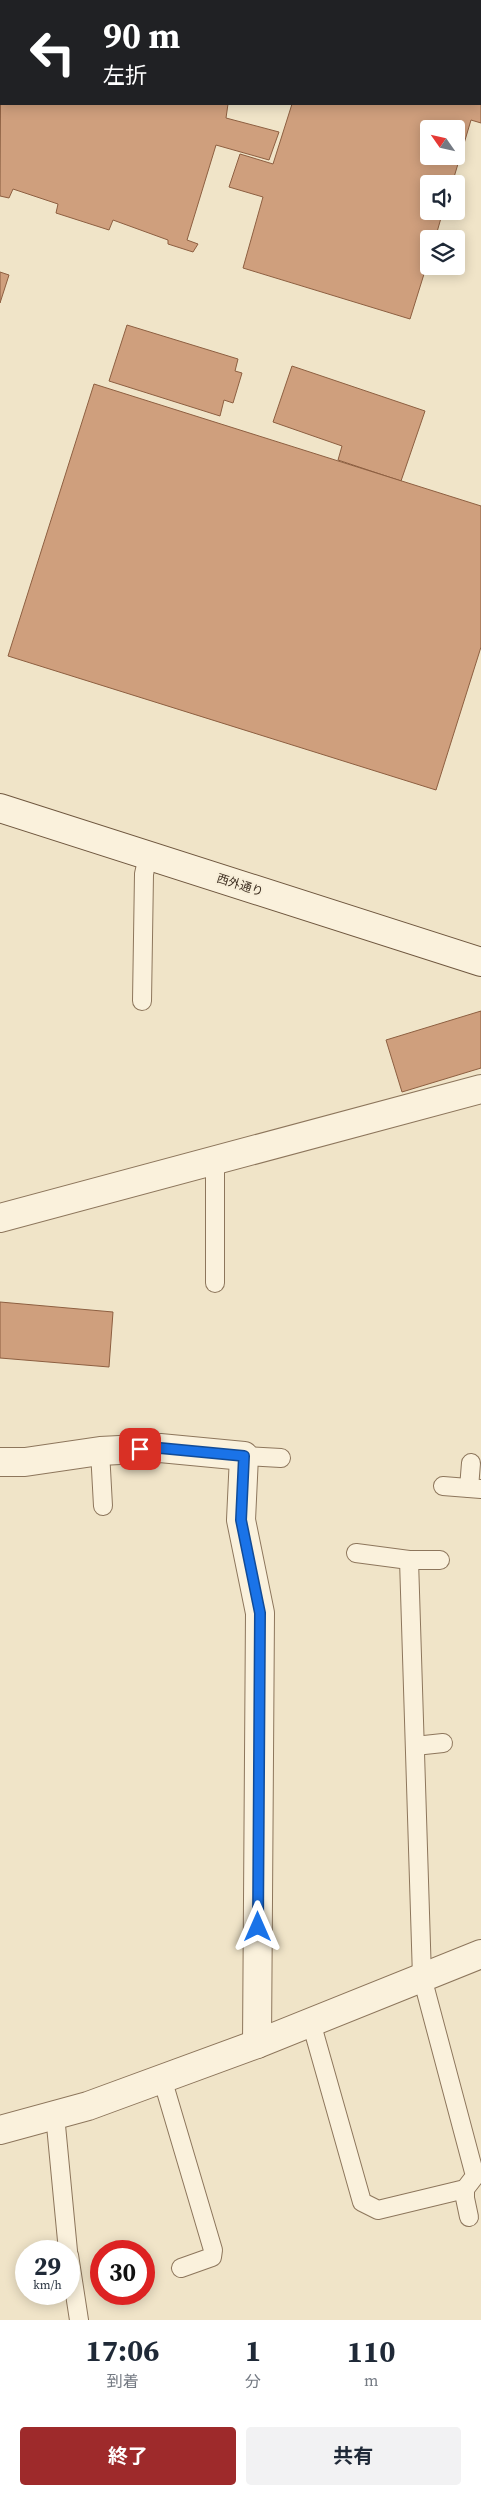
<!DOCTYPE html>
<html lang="ja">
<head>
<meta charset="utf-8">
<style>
	:root { --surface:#fff; --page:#f2f2f3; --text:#1f2937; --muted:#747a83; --accent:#9e2a2b }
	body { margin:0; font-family:"Source Serif 4","Noto Sans JP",serif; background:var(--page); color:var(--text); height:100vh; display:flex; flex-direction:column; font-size:19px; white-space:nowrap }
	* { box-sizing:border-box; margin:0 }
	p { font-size:16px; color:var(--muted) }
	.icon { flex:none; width:28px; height:28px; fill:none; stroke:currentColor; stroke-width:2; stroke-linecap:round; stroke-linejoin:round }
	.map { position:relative; height:2320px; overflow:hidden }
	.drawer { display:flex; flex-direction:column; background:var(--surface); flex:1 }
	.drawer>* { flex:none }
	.banner { position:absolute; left:0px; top:0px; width:481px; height:105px; box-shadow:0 2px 12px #0003; background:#202124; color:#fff; overflow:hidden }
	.needle { width:32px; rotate:304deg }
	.fabs { position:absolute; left:420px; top:120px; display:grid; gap:10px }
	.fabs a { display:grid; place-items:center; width:45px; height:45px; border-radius:5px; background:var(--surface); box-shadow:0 2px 12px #0003; font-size:25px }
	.speed { position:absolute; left:15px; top:2240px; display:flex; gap:10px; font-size:25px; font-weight:700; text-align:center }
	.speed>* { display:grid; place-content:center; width:65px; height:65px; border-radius:50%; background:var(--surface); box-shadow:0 2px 12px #0003; line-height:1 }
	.speed small { font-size:12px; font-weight:400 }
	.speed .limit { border:8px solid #d22; background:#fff; color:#111 }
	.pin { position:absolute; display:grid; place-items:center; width:42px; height:42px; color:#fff; margin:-21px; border-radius:10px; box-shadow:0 2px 8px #0006 }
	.me { position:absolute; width:55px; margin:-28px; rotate:0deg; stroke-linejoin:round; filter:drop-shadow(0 0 4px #0008) }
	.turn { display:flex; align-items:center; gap:18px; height:105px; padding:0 20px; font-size:22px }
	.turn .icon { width:65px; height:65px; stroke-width:2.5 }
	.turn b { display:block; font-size:35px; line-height:42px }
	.eta { display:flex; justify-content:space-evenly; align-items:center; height:85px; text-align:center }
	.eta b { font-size:30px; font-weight:700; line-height:35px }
	.cta { display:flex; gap:10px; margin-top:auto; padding:10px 20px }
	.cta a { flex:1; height:58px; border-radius:5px; background:var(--accent); color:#fff; font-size:20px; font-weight:700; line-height:58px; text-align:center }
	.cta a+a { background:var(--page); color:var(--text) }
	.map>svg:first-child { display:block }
</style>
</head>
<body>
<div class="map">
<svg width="481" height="2320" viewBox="0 0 481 2320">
	<rect width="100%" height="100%" fill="#f0e4c8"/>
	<g fill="#cf9f7d" stroke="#8d5f41" fill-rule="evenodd">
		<polygon points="8,0 253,0 7,1"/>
		<path d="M325,0H481V123L471,120L452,184H429V211H443L435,239H429V258L410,319L243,268L263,197L229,187L240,154L273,164L292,104H480V1ZM429,129H456V156H429Z"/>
		<polygon points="1,21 1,104 228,104 226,118 279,132 269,160 216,145 187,240 198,244 193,252 168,244 168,240 113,220 109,230 56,213 58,204 13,189 9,198 0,196"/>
		<polygon points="0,272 9,275 0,303"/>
		<polygon points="127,325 238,359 235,371 242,373 233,403 224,400 220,416 109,381"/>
		<polygon points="292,366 425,411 401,481 338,460 342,446 273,422"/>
		<polygon points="94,384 481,506 481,647 436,790 8,656"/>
		<polygon points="481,1011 481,1068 402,1092 386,1040"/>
		<polygon points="0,1302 113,1312 109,1367 0,1358"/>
	</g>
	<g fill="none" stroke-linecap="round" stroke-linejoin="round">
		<defs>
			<g id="lane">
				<polyline points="142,1001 144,874 148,856"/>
				<polyline points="215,1160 215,1283"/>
				<polyline points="100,1451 103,1506"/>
				<polyline points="244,1456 281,1458"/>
				<polyline points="443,1486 481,1489"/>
				<polyline points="469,1488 471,1463"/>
				<polyline points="409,1560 440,1560"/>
				<polyline points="415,1746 443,1743"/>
				<polyline points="311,2022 362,2202 378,2210 465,2189 475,2176 422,1977 409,1560 356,1553"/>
				<polyline points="162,2078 213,2250 212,2257 181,2268"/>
				<polyline points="55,2115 68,2251"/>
				<polyline points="465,2189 465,2198 469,2217"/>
				<polyline points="69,2255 79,2320"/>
			</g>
			<g id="street">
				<polyline points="0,1218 481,1089"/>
				<polyline points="0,1462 25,1462 100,1451 160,1448 244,1456 241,1520 260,1613 257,2044"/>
				<polyline points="0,2130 88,2106 257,2044 481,1954"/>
			</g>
			<polyline id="secondary" points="0,808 481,962"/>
		</defs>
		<use href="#lane" stroke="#8d765c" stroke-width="20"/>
		<use href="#street" stroke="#8d765c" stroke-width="30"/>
		<use href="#secondary" stroke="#6f573f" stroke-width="30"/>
		<use href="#lane" stroke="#faf1dc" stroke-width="18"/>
		<use href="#street" stroke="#faf1dc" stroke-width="28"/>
		<use href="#secondary" stroke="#faf1dc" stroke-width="28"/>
	</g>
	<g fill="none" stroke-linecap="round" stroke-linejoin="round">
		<defs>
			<polyline id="route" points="140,1449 160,1448 244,1456 241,1520 260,1613 258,1927"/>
		</defs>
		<use href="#route" stroke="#114b97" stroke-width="12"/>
		<use href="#route" stroke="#1a73e8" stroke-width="9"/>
	</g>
	<g text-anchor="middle" stroke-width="4" stroke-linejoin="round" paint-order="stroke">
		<g font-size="12" fill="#3d2e20" stroke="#f7eed8">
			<text transform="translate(240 885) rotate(18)" y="4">西外通り</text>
		</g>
	</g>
</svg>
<div class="fabs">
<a><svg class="needle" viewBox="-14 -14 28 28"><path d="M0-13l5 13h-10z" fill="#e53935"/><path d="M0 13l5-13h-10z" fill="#747a83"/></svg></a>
<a><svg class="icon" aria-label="sound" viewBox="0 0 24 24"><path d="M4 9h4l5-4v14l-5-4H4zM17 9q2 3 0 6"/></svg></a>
<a><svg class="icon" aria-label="layers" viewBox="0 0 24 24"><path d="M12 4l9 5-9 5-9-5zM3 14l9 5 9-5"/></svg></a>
</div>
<div class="speed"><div>29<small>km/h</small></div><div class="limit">30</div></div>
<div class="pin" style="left:140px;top:1449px;background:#d93025"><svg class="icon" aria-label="arrive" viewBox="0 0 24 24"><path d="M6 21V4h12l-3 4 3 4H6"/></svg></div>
<svg class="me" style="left:258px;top:1927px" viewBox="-20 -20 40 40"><path d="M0-17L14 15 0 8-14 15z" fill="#1a73e8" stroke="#fff" stroke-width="4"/></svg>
<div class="banner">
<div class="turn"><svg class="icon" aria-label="left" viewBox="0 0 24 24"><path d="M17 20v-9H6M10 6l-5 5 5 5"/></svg><div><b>90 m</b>左折</div></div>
</div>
</div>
<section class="drawer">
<div class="eta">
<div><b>17:06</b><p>到着</p></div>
<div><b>1</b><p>分</p></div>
<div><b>110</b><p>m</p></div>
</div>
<div class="cta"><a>終了</a><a>共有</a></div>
</section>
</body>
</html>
